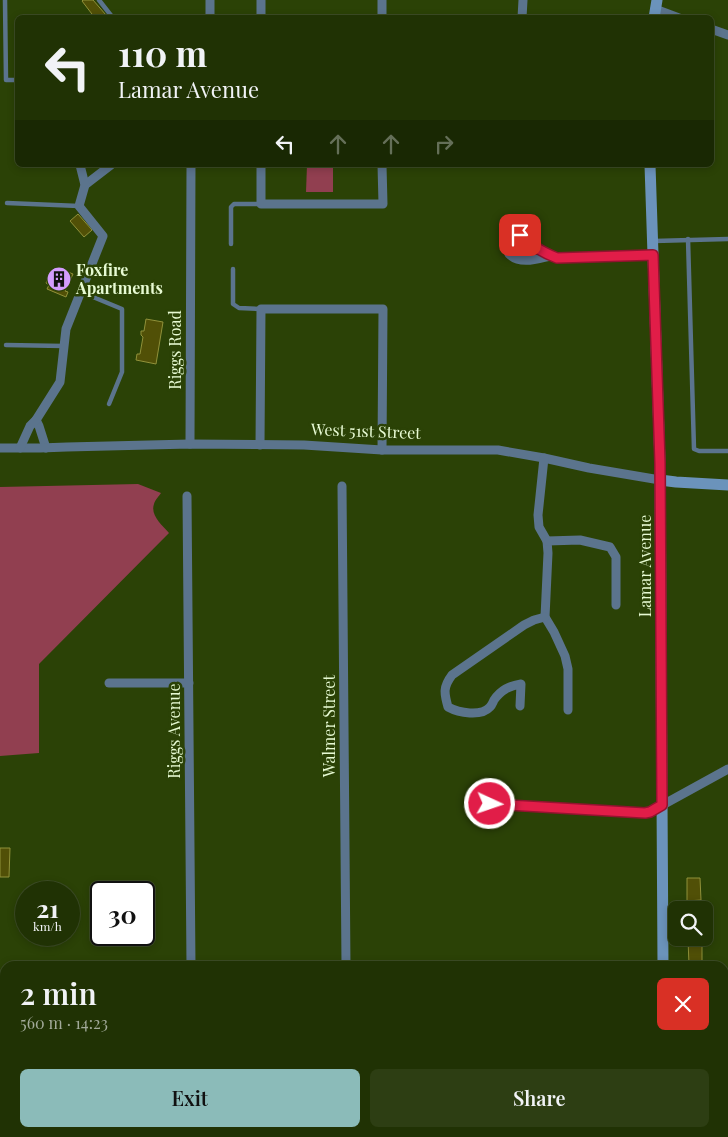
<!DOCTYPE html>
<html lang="en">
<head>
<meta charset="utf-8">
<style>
	:root { --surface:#203204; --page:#2d3e13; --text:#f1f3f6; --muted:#a2aa9a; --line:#3d4d26; --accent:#8bbbb9 }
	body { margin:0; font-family:"Playfair Display",serif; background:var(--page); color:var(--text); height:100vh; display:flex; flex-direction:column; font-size:19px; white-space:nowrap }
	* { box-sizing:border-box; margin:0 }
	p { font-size:16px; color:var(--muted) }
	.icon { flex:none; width:28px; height:28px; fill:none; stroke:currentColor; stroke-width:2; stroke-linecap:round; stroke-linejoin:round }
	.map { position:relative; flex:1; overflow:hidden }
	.details { position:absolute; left:0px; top:961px; width:729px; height:176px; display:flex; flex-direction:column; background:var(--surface); border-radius:15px 15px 0 0; box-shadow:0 2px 8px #0003,0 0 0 1px var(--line) }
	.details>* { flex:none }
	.hud { position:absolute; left:15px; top:15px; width:699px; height:152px; border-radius:8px; box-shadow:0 2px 8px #0003,0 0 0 1px var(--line); background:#203204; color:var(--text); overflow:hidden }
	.tools { position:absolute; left:668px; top:901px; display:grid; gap:10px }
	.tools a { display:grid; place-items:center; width:45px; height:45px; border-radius:8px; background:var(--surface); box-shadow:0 2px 8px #0003,0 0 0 1px var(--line); font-size:25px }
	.speed { position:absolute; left:15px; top:881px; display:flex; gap:10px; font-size:25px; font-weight:700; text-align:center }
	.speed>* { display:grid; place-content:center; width:65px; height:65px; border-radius:50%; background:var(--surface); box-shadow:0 2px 8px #0003,0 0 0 1px var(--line); line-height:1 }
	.speed small { font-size:12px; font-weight:400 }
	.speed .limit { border:2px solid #111; border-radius:8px; background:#fff; color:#111 }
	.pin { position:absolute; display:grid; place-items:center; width:42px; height:42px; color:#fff; margin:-21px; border-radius:10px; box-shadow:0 2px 8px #0006 }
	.me { position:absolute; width:55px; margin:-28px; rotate:93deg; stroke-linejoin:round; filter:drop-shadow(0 0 4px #0008) }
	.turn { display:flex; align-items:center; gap:18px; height:105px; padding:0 20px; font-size:22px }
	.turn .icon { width:65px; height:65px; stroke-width:2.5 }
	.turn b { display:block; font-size:35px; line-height:42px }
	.lanes { display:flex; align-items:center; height:48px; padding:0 20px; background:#0003; justify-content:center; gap:25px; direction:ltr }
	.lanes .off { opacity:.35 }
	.round { display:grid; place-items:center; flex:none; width:52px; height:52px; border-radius:8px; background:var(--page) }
	.overview { display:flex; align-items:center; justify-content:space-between; height:85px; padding:0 20px }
	h1 { font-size:30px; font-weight:600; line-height:38px }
	.button { display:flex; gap:10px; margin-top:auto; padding:10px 20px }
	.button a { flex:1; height:58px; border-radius:8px; background:var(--accent); color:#111; font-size:20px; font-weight:600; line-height:58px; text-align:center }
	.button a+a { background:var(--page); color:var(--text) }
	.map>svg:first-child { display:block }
</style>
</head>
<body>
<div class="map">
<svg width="728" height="1137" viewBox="0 0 728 1137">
	<rect width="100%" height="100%" fill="#2b4206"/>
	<g fill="#913f50">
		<polygon points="307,165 333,165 333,192 306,192"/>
		<path d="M138,484L161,493C159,496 155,500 154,504C150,515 162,525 169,533L39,664V753L0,756V487Z"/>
	</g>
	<g fill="#515007" stroke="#90913a">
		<polygon points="83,0 93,0 106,15 103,18 95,18 82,1"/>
		<polygon points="78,214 92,230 84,237 70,221"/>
		<polygon points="58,268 73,274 65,291 68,292 66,297 47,289 49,285 46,283 52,271 56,273"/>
		<polygon points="146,319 163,322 156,364 136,360 137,354 140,354 143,337 141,335 141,331 144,331"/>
		<polygon points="0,848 10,848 9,877 0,877"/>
		<polygon points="687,878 700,878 701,900 687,901"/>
		<rect x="690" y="906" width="14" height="4"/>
		<polygon points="688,939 702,939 702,965 689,965"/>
		<polygon points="5,1007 5,1019 0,1022 0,1010"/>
		<polygon points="5,1050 5,1080 1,1083 4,1087 0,1089 0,1053"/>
		<polygon points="0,1124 5,1124 5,1132 13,1132 13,1135 0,1135"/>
		<polygon points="145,1132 159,1132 160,1137 145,1137"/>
	</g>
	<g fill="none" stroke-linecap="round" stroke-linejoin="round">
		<g stroke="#5b748d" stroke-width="4.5">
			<polyline points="5,0 6,80 18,80"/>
			<polyline points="99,0 113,18"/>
			<polyline points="7,203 79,206"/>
			<polyline points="688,239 694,449 699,451 728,451"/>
			<polyline points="654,241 728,239"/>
			<polyline points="231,244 231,207 234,204 261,204"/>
			<polyline points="233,269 233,304 239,308 261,309"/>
			<polyline points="81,292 122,309 122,372 109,404"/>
			<polyline points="6,345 64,346"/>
			<polyline points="49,1132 50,1137"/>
		</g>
		<g stroke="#5b748d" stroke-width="9">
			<polyline points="382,0 382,18"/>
			<polyline points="655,9 679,18"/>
			<polyline points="210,18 210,0"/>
			<polyline points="261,18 261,0"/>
			<polyline points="522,18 523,0"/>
			<polyline points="711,29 728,35"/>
			<polyline points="261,165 261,204 383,204 382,165"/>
			<polyline points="85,185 111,165"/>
			<path d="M550,256C537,259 520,265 509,254C507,249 507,246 509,242C512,237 517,234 523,236C527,238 529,242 532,244C539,250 548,255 557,258L653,255"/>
			<polyline points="36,420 39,426 46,448"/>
			<polyline points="190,444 191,165"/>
			<polyline points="260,445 261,309 383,309 382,450"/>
			<polyline points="0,448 40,448 67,447 190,444 304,445 382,450 498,450 544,458 589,468 660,480"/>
			<polyline points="20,448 30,426 36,420 60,382 66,329 103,236 79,206 85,185 80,165"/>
			<polyline points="544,458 538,515 539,527 547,541 548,553 545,617 554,632 565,656 568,669 568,710"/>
			<polyline points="342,486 346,966"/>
			<polyline points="187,496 191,966"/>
			<polyline points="547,541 580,540 610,547 616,557 616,605"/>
			<polyline points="109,683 189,683"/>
			<path d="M520,706L521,684C509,686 501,690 494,700C493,702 492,705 490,707C481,717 459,713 448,707C444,693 443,687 452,675L524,625L534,620L545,617"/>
			<polyline points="490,804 648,813 728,769"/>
			<polyline points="0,1029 5,1026"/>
			<polyline points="724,1108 728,1108"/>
			<polyline points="192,1132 192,1137"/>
			<polyline points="347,1132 347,1137"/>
			<polyline points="505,1132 505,1137"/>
		</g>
		<g stroke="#6b93bb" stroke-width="11">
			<polyline points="654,18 657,0"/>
			<polyline points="650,165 660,463 663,966"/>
			<polyline points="660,480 676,482 728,485"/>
			<polyline points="664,1137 664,1132"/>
		</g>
	</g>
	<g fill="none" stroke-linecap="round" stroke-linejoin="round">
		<defs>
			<path id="route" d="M490,804L645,813L650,812L662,805L660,463L653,255L557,258C549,255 541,251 534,246C528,242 526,237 520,235"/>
		</defs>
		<use href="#route" stroke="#92132f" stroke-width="12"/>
		<use href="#route" stroke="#e11d48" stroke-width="9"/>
	</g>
	<defs>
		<symbol id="building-disc" viewBox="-11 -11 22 22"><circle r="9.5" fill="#d39cfd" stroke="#2b4206"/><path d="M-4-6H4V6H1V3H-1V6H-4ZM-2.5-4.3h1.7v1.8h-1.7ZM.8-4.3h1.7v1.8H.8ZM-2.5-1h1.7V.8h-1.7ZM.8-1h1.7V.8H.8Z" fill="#111"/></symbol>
	</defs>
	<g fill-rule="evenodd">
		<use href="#building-disc" x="45" y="265" width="28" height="28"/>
	</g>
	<g text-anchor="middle" stroke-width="5" stroke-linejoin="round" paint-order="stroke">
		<g font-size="16" font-weight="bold" fill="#e7fad3" stroke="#2b4206" text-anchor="start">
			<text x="76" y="276">Foxfire<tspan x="76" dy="18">Apartments</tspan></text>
		</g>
		<g font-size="16" fill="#e7fad3" stroke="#2b4206">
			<text transform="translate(175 350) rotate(-90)" y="6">Riggs Road</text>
			<text transform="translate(366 431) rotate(2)" y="6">West 51st Street</text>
			<text transform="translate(645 566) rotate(-90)" y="6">Lamar Avenue</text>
			<text transform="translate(329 726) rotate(-90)" y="6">Walmer Street</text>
			<text transform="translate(174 731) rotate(-90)" y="6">Riggs Avenue</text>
		</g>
	</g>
</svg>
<div class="tools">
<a><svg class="icon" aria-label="search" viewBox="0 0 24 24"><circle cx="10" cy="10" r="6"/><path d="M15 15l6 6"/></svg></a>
</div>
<div class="speed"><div>21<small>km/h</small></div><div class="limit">30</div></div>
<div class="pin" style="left:520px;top:235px;background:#d93025"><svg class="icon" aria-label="arrive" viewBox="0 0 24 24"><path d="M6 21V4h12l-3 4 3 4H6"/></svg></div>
<svg class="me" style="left:490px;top:804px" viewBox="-20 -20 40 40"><circle r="17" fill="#e11d48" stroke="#fff" stroke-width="3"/><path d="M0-11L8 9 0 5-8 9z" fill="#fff"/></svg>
<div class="hud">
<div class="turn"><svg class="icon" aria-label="left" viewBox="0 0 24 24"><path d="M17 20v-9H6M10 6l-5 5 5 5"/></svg><div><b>110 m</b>Lamar Avenue</div></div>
<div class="lanes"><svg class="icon" aria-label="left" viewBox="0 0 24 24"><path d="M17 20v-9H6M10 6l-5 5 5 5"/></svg><svg class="icon off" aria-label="ahead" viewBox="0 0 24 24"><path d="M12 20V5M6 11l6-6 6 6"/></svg><svg class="icon off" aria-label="ahead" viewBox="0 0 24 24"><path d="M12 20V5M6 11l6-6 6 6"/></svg><svg class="icon off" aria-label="right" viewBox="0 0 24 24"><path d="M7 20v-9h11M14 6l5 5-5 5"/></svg></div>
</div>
<section class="details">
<div class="overview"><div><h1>2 min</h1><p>560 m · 14:23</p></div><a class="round" style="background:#d93025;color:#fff"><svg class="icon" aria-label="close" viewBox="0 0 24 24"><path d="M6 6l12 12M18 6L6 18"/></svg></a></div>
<div class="button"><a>Exit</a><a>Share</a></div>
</section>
</div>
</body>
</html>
